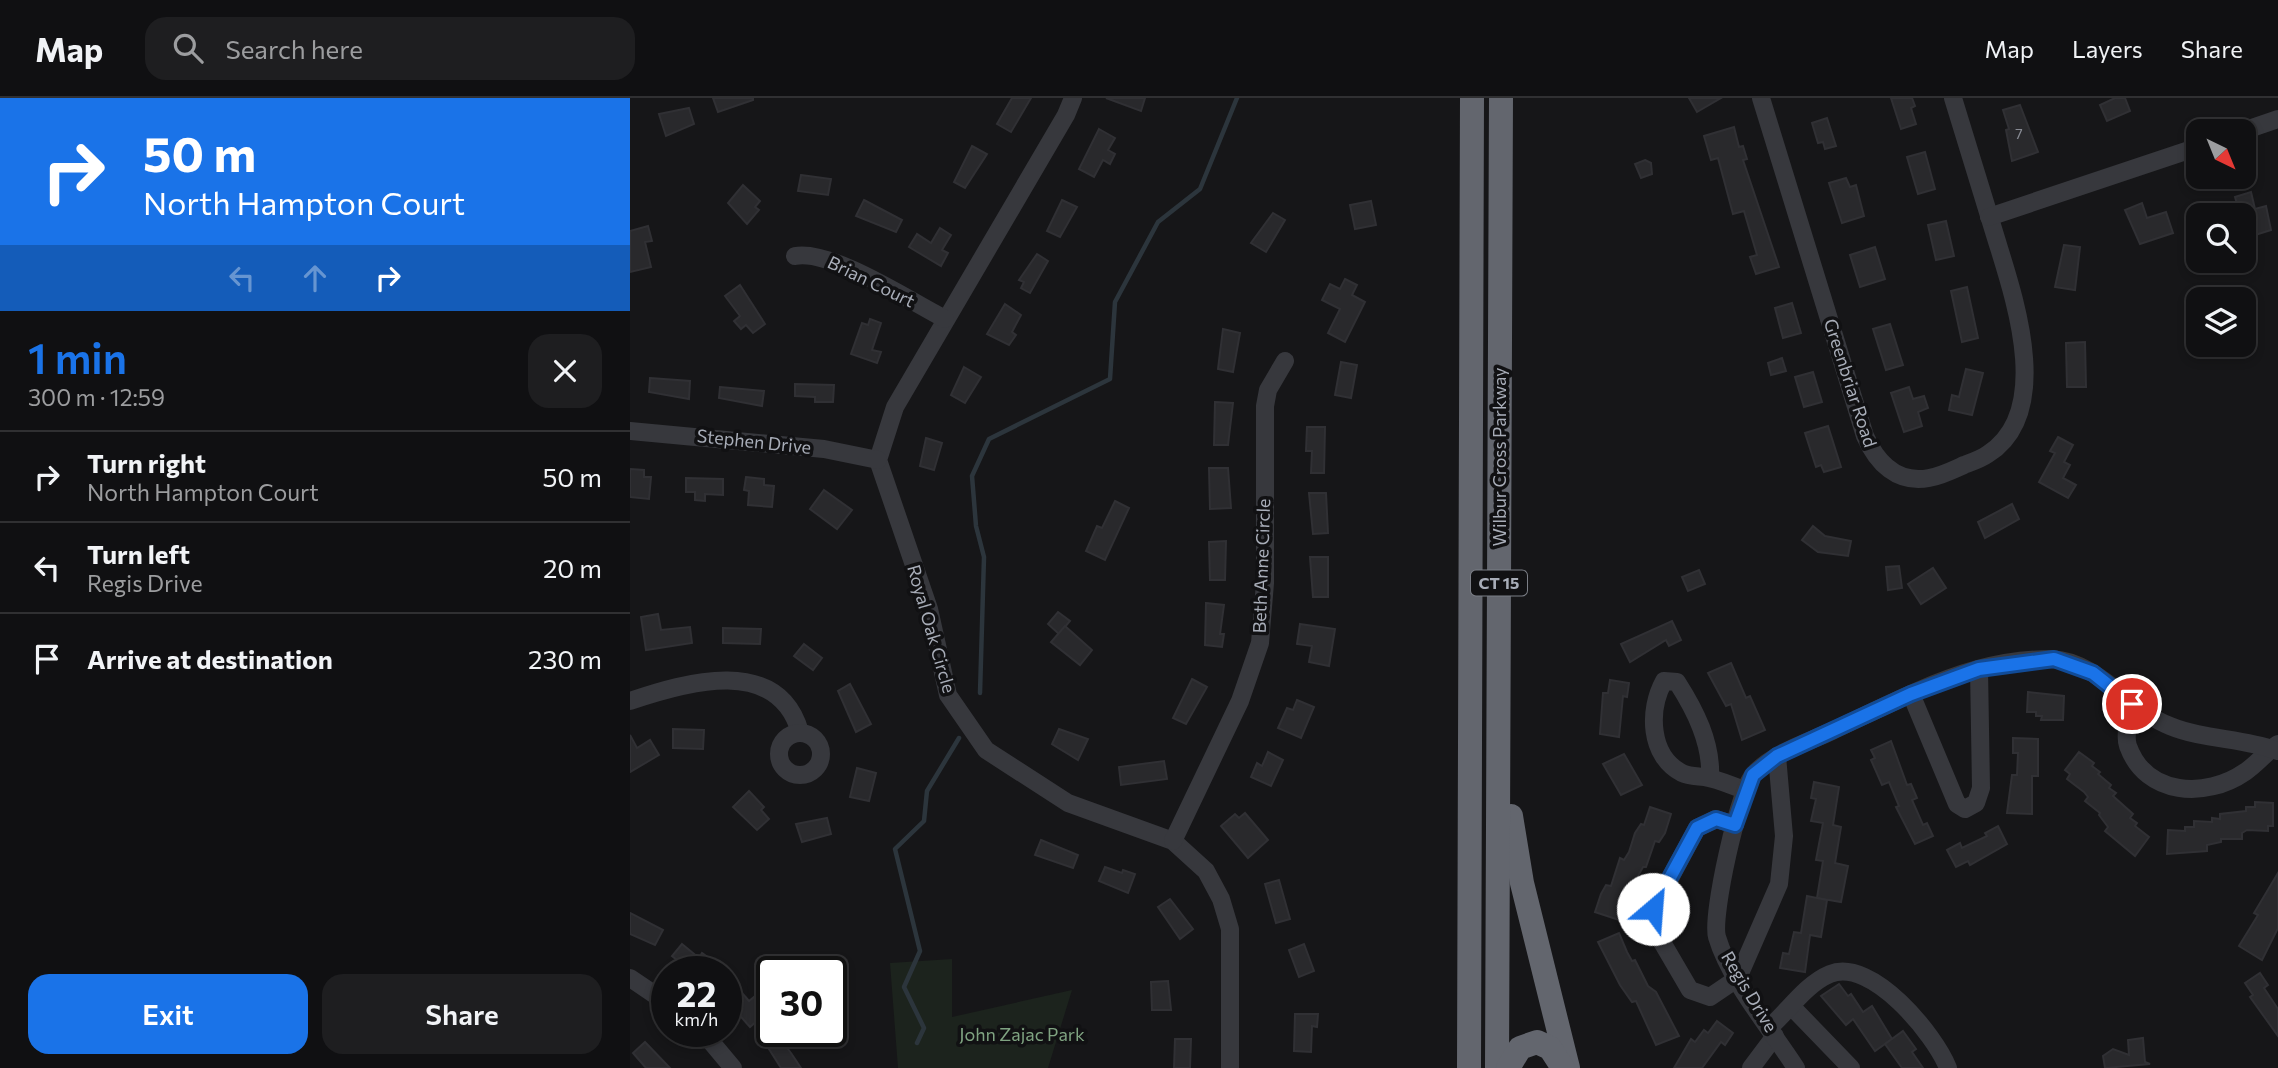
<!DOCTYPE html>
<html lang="en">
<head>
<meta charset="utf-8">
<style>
	:root { --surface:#101012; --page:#1e1e20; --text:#f1f3f6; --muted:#9c9d9f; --line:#303032; --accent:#1a73e8 }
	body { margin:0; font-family:Commissioner,sans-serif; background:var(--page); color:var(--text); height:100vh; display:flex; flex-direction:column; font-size:26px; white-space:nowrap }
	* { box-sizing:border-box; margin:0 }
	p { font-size:23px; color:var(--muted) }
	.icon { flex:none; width:38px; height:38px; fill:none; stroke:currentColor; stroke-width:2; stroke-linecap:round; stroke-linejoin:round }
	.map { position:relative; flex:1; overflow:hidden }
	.drawer { display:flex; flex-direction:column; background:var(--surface); width:630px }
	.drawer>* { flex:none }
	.top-card { background:#1a73e8; color:#fff; overflow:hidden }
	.needle { width:46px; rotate:137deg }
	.buttons { position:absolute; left:1556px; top:21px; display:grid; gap:14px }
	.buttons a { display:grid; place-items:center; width:70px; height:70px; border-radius:14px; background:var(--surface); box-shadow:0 4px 10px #0003,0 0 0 2px var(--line); font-size:35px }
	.speed { position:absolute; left:21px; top:858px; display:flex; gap:14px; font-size:35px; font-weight:700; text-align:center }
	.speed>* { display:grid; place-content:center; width:91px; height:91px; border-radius:50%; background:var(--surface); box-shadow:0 4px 10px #0003,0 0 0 2px var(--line); line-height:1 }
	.speed small { font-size:18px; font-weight:400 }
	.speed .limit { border:4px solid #111; border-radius:10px; background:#fff; color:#111 }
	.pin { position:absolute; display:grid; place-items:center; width:60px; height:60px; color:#fff; margin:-30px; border:4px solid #fff; border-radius:50%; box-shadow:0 2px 7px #0007 }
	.me { position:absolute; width:77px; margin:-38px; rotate:27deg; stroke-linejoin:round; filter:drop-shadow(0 0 5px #0008) }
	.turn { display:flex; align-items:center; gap:24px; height:147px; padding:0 28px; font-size:32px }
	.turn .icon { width:91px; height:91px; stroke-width:2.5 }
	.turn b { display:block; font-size:49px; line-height:60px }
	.lanes { display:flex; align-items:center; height:66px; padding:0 28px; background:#0003; justify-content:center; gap:35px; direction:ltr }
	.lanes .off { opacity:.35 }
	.round { display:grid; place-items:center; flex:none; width:74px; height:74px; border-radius:21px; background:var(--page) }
	.overview { display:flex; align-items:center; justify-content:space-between; height:119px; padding:0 28px }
	h1 { font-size:42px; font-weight:600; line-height:52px; color:var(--accent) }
	.action { display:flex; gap:14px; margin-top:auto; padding:14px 28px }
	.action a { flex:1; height:80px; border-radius:21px; background:var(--accent); color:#fff; font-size:28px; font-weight:600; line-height:80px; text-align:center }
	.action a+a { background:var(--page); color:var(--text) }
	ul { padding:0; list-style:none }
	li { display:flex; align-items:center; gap:21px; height:91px; padding:0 28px; border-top:2px solid var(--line) }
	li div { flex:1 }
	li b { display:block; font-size:26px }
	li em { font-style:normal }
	header { display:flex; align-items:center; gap:42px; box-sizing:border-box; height:98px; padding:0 35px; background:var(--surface); border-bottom:2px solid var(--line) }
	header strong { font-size:33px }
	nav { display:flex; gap:38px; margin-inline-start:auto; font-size:24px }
	.search { width:490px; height:63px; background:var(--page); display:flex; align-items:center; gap:18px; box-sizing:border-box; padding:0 24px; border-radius:21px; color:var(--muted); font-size:26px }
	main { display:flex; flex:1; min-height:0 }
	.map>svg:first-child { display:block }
</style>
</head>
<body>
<header>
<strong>Map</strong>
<div class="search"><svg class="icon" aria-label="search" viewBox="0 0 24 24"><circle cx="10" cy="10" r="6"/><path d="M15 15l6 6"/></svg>Search here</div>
<nav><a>Map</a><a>Layers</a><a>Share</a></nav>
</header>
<main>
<section class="drawer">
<div class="top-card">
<div class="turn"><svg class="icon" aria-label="right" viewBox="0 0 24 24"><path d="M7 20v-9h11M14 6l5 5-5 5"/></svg><div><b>50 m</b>North Hampton Court</div></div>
<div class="lanes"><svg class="icon off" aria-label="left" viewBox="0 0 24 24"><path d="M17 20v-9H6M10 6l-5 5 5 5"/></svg><svg class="icon off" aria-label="ahead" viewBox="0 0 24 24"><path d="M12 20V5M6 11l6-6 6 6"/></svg><svg class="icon" aria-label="right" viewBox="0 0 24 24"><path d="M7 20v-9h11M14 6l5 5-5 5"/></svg></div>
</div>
<div class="overview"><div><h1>1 min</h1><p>300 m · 12:59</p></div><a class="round"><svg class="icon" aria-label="close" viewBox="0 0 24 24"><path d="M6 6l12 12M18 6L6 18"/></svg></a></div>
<ul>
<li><svg class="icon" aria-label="right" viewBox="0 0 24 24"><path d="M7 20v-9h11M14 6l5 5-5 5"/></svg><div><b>Turn right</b><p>North Hampton Court</p></div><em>50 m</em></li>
<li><svg class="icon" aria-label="left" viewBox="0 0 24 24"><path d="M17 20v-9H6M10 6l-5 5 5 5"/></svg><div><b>Turn left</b><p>Regis Drive</p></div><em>20 m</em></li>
<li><svg class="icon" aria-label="arrive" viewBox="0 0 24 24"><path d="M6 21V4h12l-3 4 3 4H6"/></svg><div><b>Arrive at destination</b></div><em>230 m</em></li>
</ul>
<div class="action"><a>Exit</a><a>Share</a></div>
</section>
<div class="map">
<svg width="1648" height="970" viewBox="0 0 1648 970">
	<rect width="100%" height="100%" fill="#161618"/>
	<polygon fill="#1c231d" points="322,861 322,919 442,892 418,970 268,970 260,865"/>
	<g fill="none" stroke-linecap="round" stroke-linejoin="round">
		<g stroke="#2c353c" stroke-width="4.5">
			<polyline points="350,595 354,459 346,428 342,378 359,341 480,281 485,204 528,124 570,91 607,0"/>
			<polyline points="287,945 294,930 274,889 290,853 265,751 294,723 297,693 329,640"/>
		</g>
	</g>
	<g fill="#29292c" stroke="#303034" stroke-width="2">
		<polygon points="83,0 123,0 123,2 88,14"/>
		<polygon points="382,0 401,0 381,34 367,26"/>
		<polygon points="476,0 515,0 511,13"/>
		<polygon points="1059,0 1091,0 1067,14"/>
		<polygon points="1261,0 1282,0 1285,8 1281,10 1286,26 1271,31"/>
		<polygon points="1485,0 1495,0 1500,13 1477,23 1470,7"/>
		<polygon points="1390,7 1408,54 1382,63 1376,32 1379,31 1373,12"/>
		<polygon points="59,10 64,26 36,38 29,16"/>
		<polygon points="1197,20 1206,48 1195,51 1193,44 1188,45 1182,25"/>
		<polygon points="1104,29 1109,49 1113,48 1117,61 1113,62 1149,169 1126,176 1120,159 1127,157 1114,113 1103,116 1088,60 1081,62 1074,38"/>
		<polygon points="469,31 485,40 478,52 485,56 480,66 473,62 464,79 449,71"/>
		<polygon points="342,48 357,56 335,90 324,84"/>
		<polygon points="1295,54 1305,91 1288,96 1277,59"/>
		<polygon points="1015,62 1021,65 1022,76 1011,80 1005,66"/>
		<polygon points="171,77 201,81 198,97 168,93"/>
		<polygon points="1216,80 1220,89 1226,87 1234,118 1212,125 1199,85"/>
		<polygon points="113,87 130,103 125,109 129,112 117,126 98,105"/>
		<polygon points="1621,94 1625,111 1636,108 1641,132 1622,138 1616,117 1610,117 1605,99"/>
		<polygon points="234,102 272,122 266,134 226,118"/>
		<polygon points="432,102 447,109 430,139 417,133"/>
		<polygon points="741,103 746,127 725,131 720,107"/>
		<polygon points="1512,105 1517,120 1536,114 1543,135 1510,146 1495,112"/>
		<polygon points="643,115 655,122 636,154 621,145"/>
		<polygon points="1316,123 1324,158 1306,162 1298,127"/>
		<polygon points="18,128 22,143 15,144 21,169 0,174 0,133"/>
		<polygon points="310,130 321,137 312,152 318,155 311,168 279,149 287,136 301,145"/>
		<polygon points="1434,147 1450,149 1445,192 1425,189"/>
		<polygon points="1245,149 1255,181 1230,189 1220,157"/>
		<polygon points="407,156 418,163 400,195 391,190 394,184 389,182"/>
		<polygon points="715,181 727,187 722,197 735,204 715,244 698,235 710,211 692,202 700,186 710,191"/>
		<polygon points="110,187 135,226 123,235 116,227 111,231 104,223 110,218 95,198"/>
		<polygon points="1337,189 1348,240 1332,244 1321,193"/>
		<polygon points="1162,205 1171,235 1153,240 1145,210"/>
		<polygon points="375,206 391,217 382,234 386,237 379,247 357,236"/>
		<polygon points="240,221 251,225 242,252 251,254 247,265 221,256 232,225 238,227"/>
		<polygon points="1260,226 1273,267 1256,272 1243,231"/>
		<polygon points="593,231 610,235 603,274 588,271"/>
		<polygon points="1455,244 1456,289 1437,289 1436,245"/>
		<polygon points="1152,260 1156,273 1141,277 1138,265"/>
		<polygon points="711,264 727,267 721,300 705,297"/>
		<polygon points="334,269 351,279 335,305 321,297"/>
		<polygon points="1336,271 1353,275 1342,317 1319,312 1322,297 1329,299"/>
		<polygon points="1183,274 1192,304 1174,309 1165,279"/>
		<polygon points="20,280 60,283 59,301 19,294"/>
		<polygon points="165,286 204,287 203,304 185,304 185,299 165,298"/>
		<polygon points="90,289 134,293 132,308 89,300"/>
		<polygon points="1279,289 1283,301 1294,298 1298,310 1288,314 1292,328 1274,334 1261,295"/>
		<polygon points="585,304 603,305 598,347 584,347"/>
		<polygon points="1198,328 1211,369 1194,374 1191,367 1186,369 1175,335"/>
		<polygon points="677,329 695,329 694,375 681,375 682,353 676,353"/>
		<polygon points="1428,339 1443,347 1434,364 1440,367 1433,380 1446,387 1438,400 1409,384 1425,355 1420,353"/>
		<polygon points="296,340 312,345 304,372 290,368"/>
		<polygon points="579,370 598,370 601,410 580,411"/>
		<polygon points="0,371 14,372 14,379 21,379 19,401 0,399"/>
		<polygon points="116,379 134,381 134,387 144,388 142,409 118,407 119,393 114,392"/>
		<polygon points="56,380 93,381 93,397 75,396 75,403 65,402 65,394 56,394"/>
		<polygon points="194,392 222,412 207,431 180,411"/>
		<polygon points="679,395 696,395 698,435 683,436"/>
		<polygon points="485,403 499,410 475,462 456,453 467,428 472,430"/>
		<polygon points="1382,406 1389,421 1355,440 1348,424"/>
		<polygon points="1183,428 1195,438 1221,443 1218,458 1188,454 1172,442"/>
		<polygon points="596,443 595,482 580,482 579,444"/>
		<polygon points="680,459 698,459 698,499 683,499"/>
		<polygon points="1269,468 1272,490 1258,492 1256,469"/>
		<polygon points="1303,470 1316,490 1291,506 1278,486"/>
		<polygon points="1069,472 1075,486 1058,493 1052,479"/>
		<polygon points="576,505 594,507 590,536 594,536 592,549 575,547"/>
		<polygon points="428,514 440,523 429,536 418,526"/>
		<polygon points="28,516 31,532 60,529 62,545 16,552 11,519"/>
		<polygon points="1042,523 1051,542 1039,548 1036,542 1000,564 991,546"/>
		<polygon points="670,526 705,531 699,568 679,564 682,548 667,546"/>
		<polygon points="435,528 462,552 450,567 421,544"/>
		<polygon points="93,530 131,531 130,546 93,545"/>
		<polygon points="174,546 192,560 183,572 164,558"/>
		<polygon points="1101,565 1116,600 1120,598 1135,632 1112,642 1101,606 1096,608 1078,575"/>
		<polygon points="562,581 577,589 556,626 543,620"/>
		<polygon points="980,582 999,585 997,599 993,598 989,639 970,636 973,595 978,595"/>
		<polygon points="220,586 241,626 226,634 208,593"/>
		<polygon points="1398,594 1434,598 1433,622 1411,622 1412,618 1406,618 1406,614 1397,614"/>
		<polygon points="667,602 684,609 671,640 648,630 657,610 663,612"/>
		<polygon points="43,631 74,632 73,651 43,650"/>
		<polygon points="429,631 458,641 448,662 422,646"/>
		<polygon points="0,637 7,650 20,642 29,657 0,674"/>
		<polygon points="1383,640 1408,641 1408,678 1402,678 1402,716 1377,715 1382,677 1387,677 1388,655 1383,655"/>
		<polygon points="1261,643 1277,687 1281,686 1287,700 1282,702 1293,727 1297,725 1303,738 1285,746 1266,709 1269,708 1259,684 1252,687 1241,662 1245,660 1241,652"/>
		<polygon points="638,654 653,662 641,688 621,679 627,665 632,668"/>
		<polygon points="1449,654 1464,665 1462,668 1470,674 1468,676 1481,687 1479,690 1486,695 1483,698 1503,716 1500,720 1507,725 1505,728 1519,739 1505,758 1475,733 1478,729 1469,717 1470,715 1455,703 1458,699 1454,694 1437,681 1440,676 1435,672"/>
		<polygon points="994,656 1012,687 991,697 973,666"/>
		<polygon points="534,663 537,681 491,687 489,669"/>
		<polygon points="227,670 246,675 239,703 220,699"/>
		<polygon points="1184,684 1209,689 1203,727 1211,729 1205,765 1218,768 1211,804 1187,800 1193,763 1186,762 1193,725 1181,723 1186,701 1181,700"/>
		<polygon points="119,693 134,709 131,712 139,721 127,732 103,709"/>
		<polygon points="1625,704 1643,705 1643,728 1638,728 1638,733 1617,732 1612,735 1612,741 1591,741 1591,744 1577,747 1577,753 1537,756 1538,732 1555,733 1555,729 1564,729 1564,723 1582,724 1582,720 1590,721 1590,716 1616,713 1616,709 1625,709"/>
		<polygon points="1020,709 1041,716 1035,735 1029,744 1025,743 1016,769 1013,769 1008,778 1002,796 998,795 989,822 965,814 971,796 976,787 981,788 990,760 994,762 999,754 1005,735 1011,726 1014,727"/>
		<polygon points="615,715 638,742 618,760 591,728 605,716 609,720"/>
		<polygon points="197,720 201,736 172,744 166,726"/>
		<polygon points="1368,728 1377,746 1340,767 1338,763 1326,769 1317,752 1330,745 1332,750 1357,738 1355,735"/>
		<polygon points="411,742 448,757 443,770 405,757"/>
		<polygon points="475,769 492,775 493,772 505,776 498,795 469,783"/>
		<polygon points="1648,775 1648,830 1632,862 1609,848 1628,817 1624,815"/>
		<polygon points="649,782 660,821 646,825 635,786"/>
		<polygon points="1177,798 1197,802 1191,839 1180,837 1175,874 1150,870 1153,855 1159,856 1164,834 1171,835"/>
		<polygon points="540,801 563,831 550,841 528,809"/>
		<polygon points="0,815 33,832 25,847 0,836"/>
		<polygon points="989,835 997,854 1002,863 1005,862 1018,888 1026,894 1049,938 1026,947 1006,903 1002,904 990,887 968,844"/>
		<polygon points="52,846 69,860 72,855 87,866 81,873 61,873 42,858"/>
		<polygon points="674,846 684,873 669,879 659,852"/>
		<polygon points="1630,875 1638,887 1634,890 1648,911 1648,938 1620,899 1623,897 1615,885"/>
		<polygon points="538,883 541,912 522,912 521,884"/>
		<polygon points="1209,886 1218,898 1221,896 1233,914 1242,908 1262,941 1245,953 1223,921 1216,927 1191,898"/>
		<polygon points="106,888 119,903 124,899 137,914 120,929 96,902 96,896"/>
		<polygon points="665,916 688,916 687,929 682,928 681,954 664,953"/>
		<polygon points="1087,923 1103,935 1095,947 1091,944 1072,970 1044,970 1061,941 1065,944 1074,932 1078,935"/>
		<polygon points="1273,933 1286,951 1282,954 1293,970 1272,970 1255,946"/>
		<polygon points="1513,940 1515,964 1520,966 1475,970 1473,958 1483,951 1499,957 1498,942"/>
		<polygon points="545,941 561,941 560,970 544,970"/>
		<polygon points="152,943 161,955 171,970 151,970 139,951"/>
		<polygon points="15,944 40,970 16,970 3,955"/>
	</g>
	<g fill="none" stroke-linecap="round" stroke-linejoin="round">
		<g stroke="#37383d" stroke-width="18">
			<polyline points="443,0 436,17 265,309 248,362 299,511 318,597 356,652 438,705 543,743 576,773 591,801 600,831 600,970"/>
			<path d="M1131,0L1235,338C1247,365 1267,386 1299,380C1311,378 1323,372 1334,367C1342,364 1351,361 1358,356C1425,313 1383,196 1365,137C1351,91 1337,46 1323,0"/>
			<polyline points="1613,33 1648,21"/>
			<polyline points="1359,119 1568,49"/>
			<path d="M165,158C201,151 280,203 315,221"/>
			<polyline points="0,333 194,351 248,362"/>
			<polyline points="1281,596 1327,706 1335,711 1346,705 1351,690 1349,571"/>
			<path d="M0,603C56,584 148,557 170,634"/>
			<path d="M1502,606C1500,617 1494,637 1498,648C1516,698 1576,701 1615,674C1627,666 1636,654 1648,646"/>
			<circle cx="170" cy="656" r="21"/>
			<path d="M1080,680C1082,645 1065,612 1047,584L1034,583C1018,612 1019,658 1052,675C1060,679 1071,678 1079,680C1092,683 1104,688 1116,693"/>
			<polyline points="1105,727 1086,721 1067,730 1023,812 1029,839 1060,892 1080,899 1108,880 1149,786 1154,738 1147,658"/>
			<polyline points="543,743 610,603 630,545 635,485 635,308 638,292 655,263"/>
			<polyline points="0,880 37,905"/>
			<polyline points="1162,909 1221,970"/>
			<path d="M1140,929C1159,912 1176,886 1200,876C1242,859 1305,937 1318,970"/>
			<polyline points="72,933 103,970"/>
			<polyline points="1121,970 1145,938"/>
			<path d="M1166,970C1141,931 1100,883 1087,839C1081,818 1109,692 1124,676C1143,655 1176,645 1202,633C1249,611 1298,585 1348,571C1370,565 1399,561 1421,561C1468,563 1499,612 1540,628C1574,642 1614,640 1648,653"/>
		</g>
		<g stroke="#63666e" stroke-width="24">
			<polyline points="881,718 892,785 938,970"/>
			<polyline points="839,970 842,0"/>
			<polyline points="867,970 871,0"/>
			<polyline points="878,970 890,950 907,944 920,950 933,970"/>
		</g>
	</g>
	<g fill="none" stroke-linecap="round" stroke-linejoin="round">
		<defs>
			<polyline id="route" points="1023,811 1067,730 1086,721 1105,727 1123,677 1147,658 1281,596 1349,571 1424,561 1463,575 1502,606"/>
		</defs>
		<use href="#route" stroke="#114b97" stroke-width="18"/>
		<use href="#route" stroke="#1a73e8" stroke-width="12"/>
	</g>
	<g text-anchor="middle" stroke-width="7" stroke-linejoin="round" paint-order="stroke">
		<g font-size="14" fill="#888b94">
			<text x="1389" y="41">7</text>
		</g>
		<rect fill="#111113" stroke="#7b7e86" stroke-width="2" x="841" y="472.5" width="56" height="25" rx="5"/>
		<g font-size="16" font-weight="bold" fill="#a8adb8">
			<text x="869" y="491">CT 15</text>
		</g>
		<g font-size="18" fill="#a8adb8" stroke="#111113">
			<text transform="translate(241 184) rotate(26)" y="6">Brian Court</text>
			<text transform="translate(1220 285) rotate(72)" y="6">Greenbriar Road</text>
			<text transform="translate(124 344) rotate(6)" y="6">Stephen Drive</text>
			<text transform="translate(870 359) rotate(-90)" y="6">Wilbur Cross Parkway</text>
			<text transform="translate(632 468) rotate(-88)" y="6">Beth Anne Circle</text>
			<text transform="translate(301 531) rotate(74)" y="6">Royal Oak Circle</text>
			<text transform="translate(1119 894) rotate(59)" y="6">Regis Drive</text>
		</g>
		<g font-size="18" fill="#7fa381" stroke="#111113">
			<text x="392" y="943">John Zajac Park</text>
		</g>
	</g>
</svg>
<div class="buttons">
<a><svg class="needle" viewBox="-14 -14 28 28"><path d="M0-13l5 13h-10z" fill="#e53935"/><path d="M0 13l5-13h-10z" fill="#9c9d9f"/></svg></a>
<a><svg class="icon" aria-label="search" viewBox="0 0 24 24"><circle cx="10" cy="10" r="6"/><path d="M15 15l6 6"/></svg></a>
<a><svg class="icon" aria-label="layers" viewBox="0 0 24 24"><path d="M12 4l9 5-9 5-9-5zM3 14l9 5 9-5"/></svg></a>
</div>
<div class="speed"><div>22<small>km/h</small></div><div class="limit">30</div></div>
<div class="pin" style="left:1502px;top:606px;background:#d93025"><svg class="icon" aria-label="arrive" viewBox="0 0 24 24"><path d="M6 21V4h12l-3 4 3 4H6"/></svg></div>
<svg class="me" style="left:1023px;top:811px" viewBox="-20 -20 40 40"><circle r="19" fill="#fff"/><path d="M0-13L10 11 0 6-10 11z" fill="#1a73e8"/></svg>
</div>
</main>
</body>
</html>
